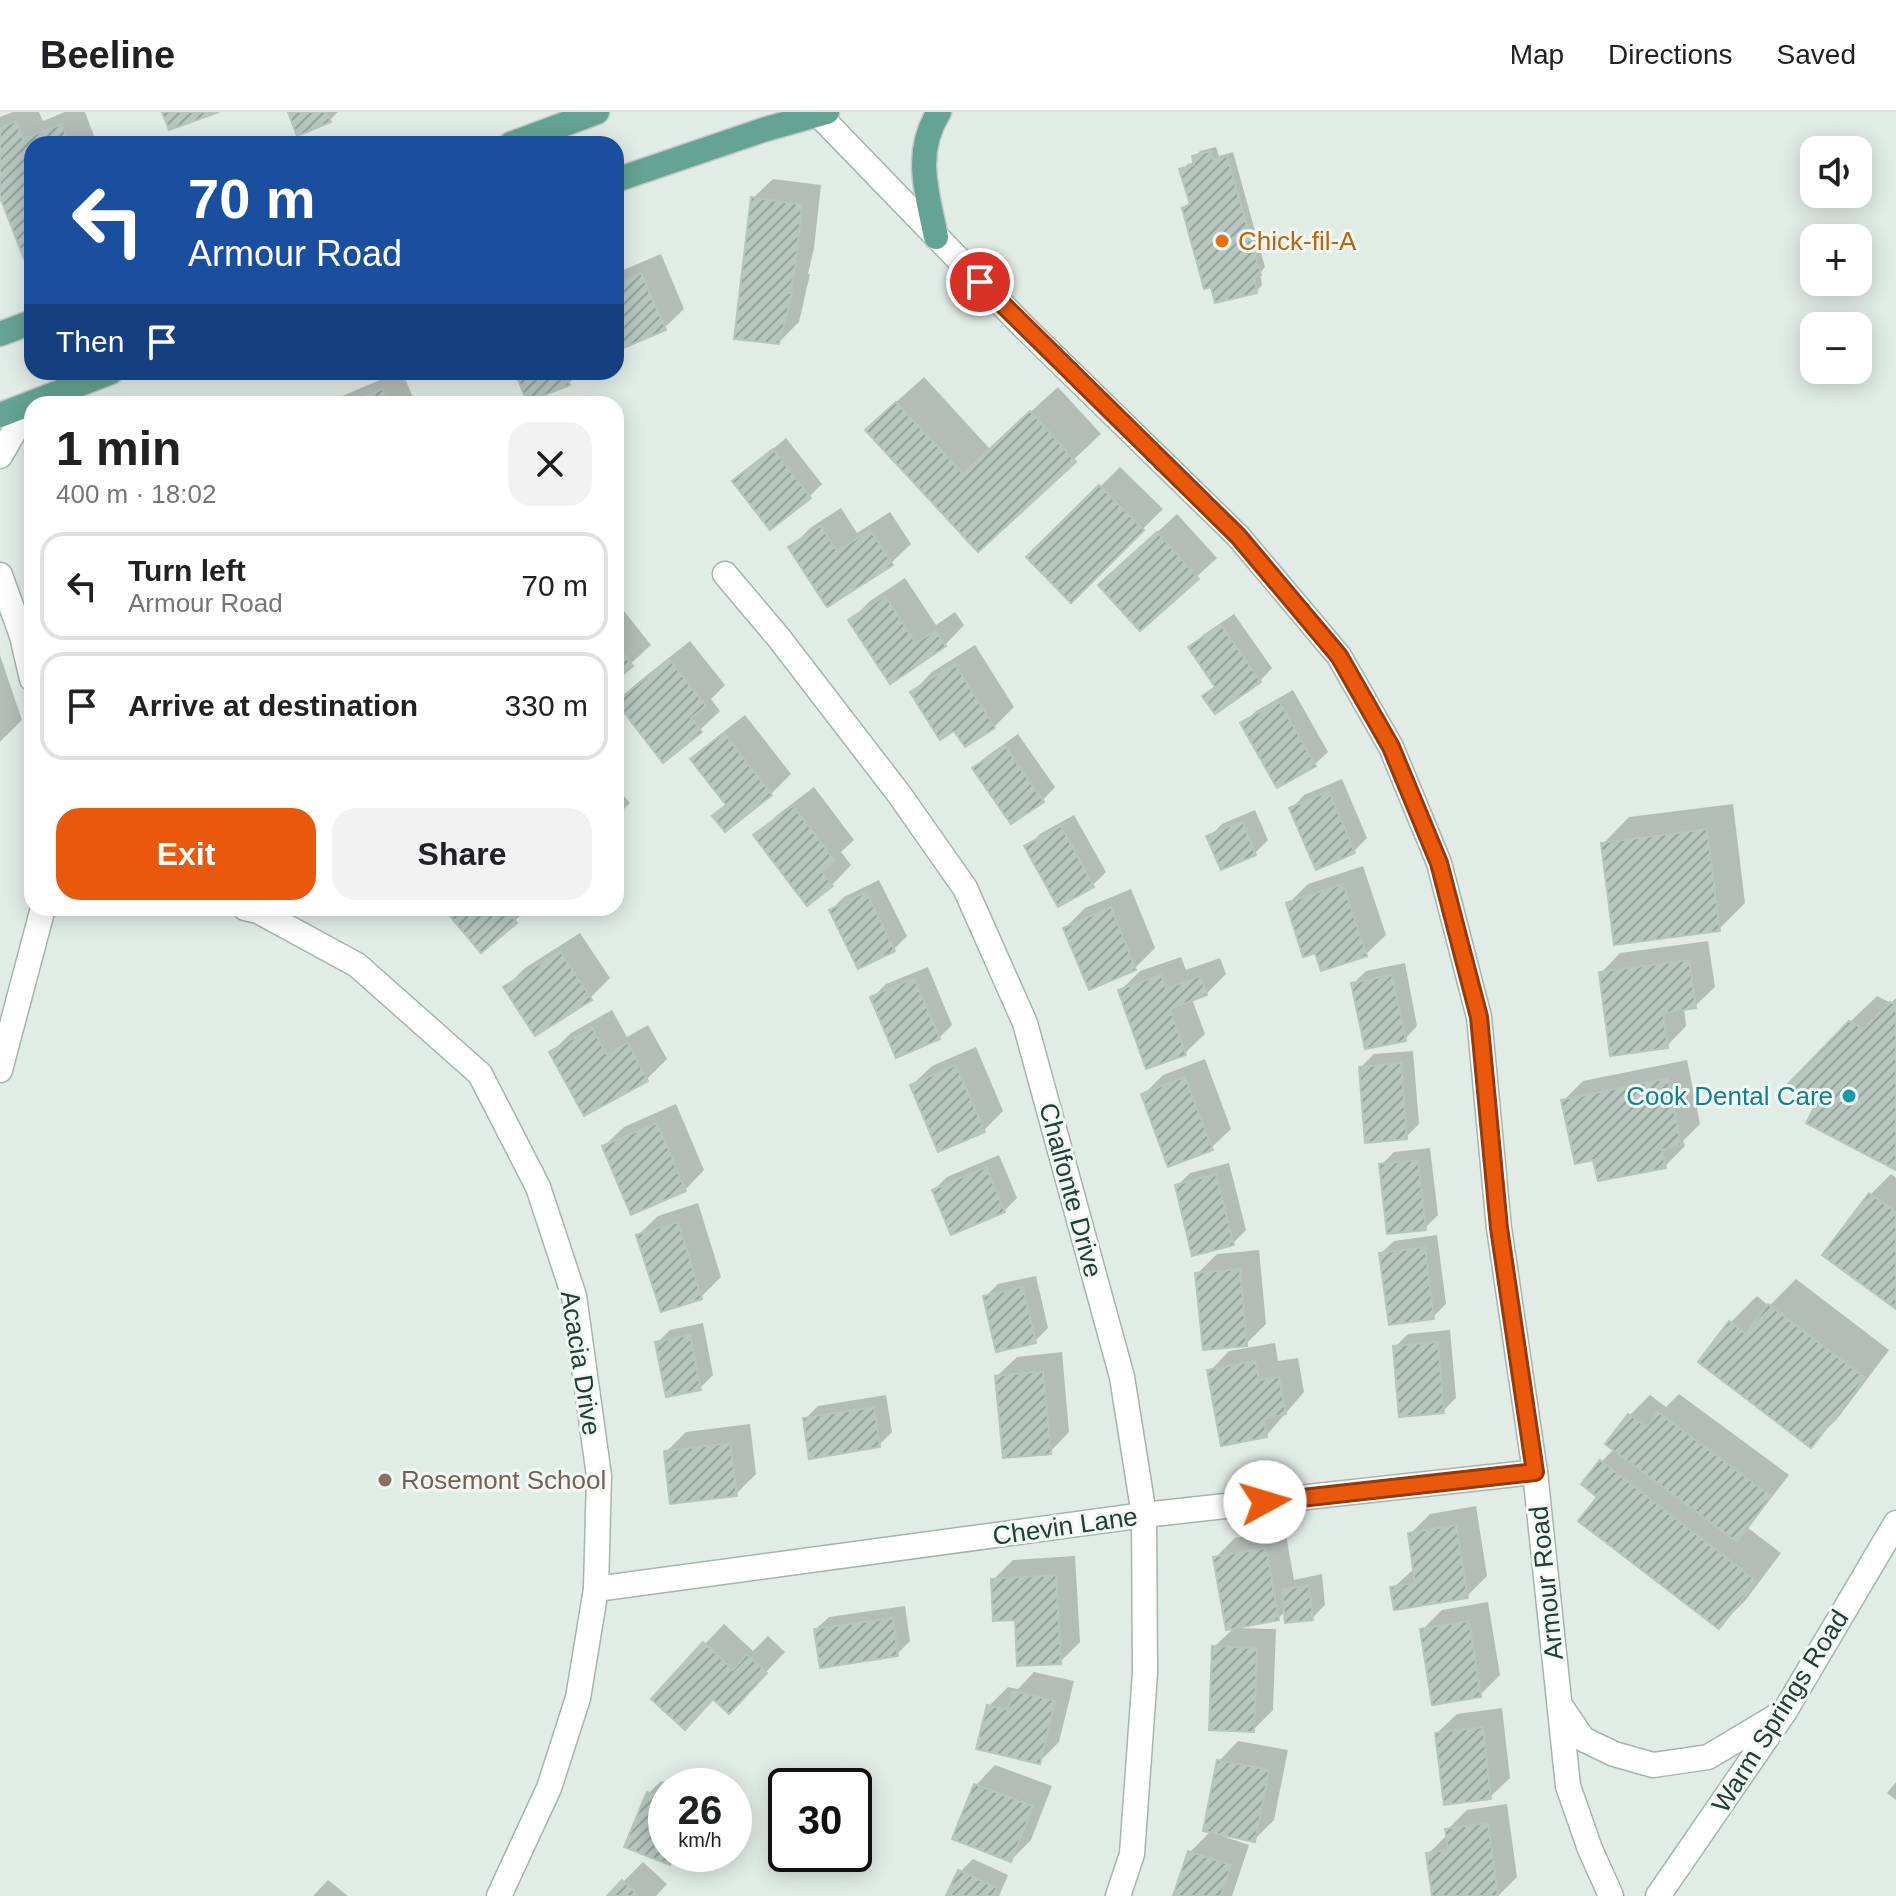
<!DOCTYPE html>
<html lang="en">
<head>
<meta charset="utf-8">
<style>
	:root { --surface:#fff; --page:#f2f2f2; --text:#202124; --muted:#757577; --line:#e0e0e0; --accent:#ea580c }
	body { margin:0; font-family:Helvetica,sans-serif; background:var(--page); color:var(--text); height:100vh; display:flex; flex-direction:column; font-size:30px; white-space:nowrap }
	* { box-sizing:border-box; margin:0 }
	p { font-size:26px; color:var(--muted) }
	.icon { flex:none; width:44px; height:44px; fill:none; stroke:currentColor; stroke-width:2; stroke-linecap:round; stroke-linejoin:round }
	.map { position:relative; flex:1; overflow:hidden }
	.sheet { position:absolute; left:24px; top:284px; width:600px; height:520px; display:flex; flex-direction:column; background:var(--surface); border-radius:24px; box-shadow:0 4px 20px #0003 }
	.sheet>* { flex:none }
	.guide { position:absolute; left:24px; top:24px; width:600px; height:244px; border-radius:24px; box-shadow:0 4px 20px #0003; background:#1a4fa0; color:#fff; overflow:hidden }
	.tools { position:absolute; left:1800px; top:24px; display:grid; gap:16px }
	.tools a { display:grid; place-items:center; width:72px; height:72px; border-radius:16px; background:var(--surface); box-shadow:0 4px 20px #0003; font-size:40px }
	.speed { position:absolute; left:648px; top:1656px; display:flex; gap:16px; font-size:40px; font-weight:700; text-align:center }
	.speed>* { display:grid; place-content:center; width:104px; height:104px; border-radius:50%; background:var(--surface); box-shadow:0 4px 20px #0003; line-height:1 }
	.speed small { font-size:20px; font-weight:400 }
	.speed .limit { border:4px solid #111; border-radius:12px; background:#fff; color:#111 }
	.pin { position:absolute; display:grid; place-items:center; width:68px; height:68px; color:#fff; margin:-34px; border:4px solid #fff; border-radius:50%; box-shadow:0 2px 8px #0007 }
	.me { position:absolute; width:88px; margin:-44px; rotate:84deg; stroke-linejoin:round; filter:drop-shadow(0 0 6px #0008) }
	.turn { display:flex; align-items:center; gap:28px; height:168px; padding:0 32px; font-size:36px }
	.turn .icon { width:104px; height:104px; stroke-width:2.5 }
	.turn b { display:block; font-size:56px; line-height:68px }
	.then { display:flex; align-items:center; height:76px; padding:0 32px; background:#0003; gap:16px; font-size:30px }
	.round { display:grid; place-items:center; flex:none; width:84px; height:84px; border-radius:24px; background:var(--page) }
	.headline { display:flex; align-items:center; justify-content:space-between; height:136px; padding:0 32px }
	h1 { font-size:48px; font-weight:700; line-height:60px }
	.button { display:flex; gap:16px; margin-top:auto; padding:16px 32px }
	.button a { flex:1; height:92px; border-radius:24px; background:var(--accent); color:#fff; font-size:32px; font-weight:700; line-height:92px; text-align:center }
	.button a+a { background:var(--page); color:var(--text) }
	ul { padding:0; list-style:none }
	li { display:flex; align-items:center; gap:24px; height:108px; margin:0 16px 12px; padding:0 16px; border:4px solid var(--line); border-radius:24px }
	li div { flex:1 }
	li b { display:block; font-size:30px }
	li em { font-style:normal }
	header { display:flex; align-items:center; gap:48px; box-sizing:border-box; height:112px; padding:0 40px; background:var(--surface); border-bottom:2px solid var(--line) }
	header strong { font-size:38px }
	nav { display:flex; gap:44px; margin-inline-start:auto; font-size:28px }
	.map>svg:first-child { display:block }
</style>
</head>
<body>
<header>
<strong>Beeline</strong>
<nav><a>Map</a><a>Directions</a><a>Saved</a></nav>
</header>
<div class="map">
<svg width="1896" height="1784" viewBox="0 0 1896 1784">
	<defs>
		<pattern id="building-hatch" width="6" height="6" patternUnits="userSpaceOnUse" patternTransform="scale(2)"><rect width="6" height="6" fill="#b7c7c0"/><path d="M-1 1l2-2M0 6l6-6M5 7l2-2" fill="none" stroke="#94a39d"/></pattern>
	</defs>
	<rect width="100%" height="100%" fill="#e2ece7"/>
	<g fill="#0003">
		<polygon points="13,0 39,0 43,9 65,0 85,0 97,32 32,32 32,141 3,87 0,90 0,5"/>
		<polygon points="290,0 338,0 330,8"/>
		<polygon points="1216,35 1219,44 1233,40 1265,155 1260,161 1262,173 1256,179 1184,96 1191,89 1182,58 1188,52 1195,50 1194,45 1200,39"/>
		<polygon points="773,67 821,73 814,136 808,162 810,162 799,210 779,230 753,86"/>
		<polygon points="661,142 684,197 664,216 616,237 616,161"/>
		<polygon points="399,260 402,260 416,292 323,292"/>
		<polygon points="517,260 580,260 569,271"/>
		<polygon points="924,265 990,337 1058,275 1101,322 978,437 894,292"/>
		<polygon points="786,326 822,372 809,385 735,369"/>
		<polygon points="1120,355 1163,397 1071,488 1029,445"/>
		<polygon points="841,396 857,421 890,400 911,432 891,451 791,436 810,416"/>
		<polygon points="1177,402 1217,446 1141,516 1121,453"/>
		<polygon points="905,466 936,513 955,500 964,513 945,533 891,569 851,508 870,489"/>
		<polygon points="616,489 651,533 616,565"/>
		<polygon points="1234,502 1272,556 1260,569 1205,584 1217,573 1190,536 1203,523"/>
		<polygon points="690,529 725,573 711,587 720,599 700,618 617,591 637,571"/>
		<polygon points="975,533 1014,595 994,615 965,632 955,616 913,580 932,560"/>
		<polygon points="0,543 22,608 0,630"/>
		<polygon points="1293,578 1328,640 1315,652 1243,612 1256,599"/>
		<polygon points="745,603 791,662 771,682 715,704 727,691 693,648 713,628"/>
		<polygon points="1018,622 1055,675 1043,688 975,657 987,644"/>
		<polygon points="1342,667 1367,726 1354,739 1292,696 1304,683"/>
		<polygon points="616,675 630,691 616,705"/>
		<polygon points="814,675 854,728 841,740 851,753 832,773 756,724 776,704"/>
		<polygon points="1733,692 1745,791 1719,817 1603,732 1629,705"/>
		<polygon points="1255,698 1268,728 1255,741 1209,725 1222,712"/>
		<polygon points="1074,703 1106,760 1093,773 1059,792 1027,735 1040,722"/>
		<polygon points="1363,754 1386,823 1366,842 1288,792 1308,772"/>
		<polygon points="879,768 907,824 894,837 831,798 844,785"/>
		<polygon points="1131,777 1155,836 1135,856 1090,875 1065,816 1085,796"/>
		<polygon points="446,796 529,796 482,838"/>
		<polygon points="580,821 610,866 590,886 505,876 525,856"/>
		<polygon points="1708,829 1715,875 1695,894 1684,896 1686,914 1667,934 1601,861 1620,841"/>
		<polygon points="1181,845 1186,858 1220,846 1226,862 1206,882 1192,887 1205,922 1185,941 1120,879 1140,859"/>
		<polygon points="1405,851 1417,914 1405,927 1353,872 1366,859"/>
		<polygon points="928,855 952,913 939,926 873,885 886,872"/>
		<polygon points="1877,884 1891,891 1896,886 1896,1055 1850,910"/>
		<polygon points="612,898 627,925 648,913 667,947 647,967 585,1001 552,940 571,921"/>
		<polygon points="976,935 1003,999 983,1019 912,973 932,954"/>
		<polygon points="1413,939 1419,1012 1406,1025 1361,955 1374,942"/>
		<polygon points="1205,947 1231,1017 1211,1036 1143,983 1163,963"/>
		<polygon points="1687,948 1700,1012 1683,1029 1685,1034 1665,1054 1595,1046 1563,989 1583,969"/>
		<polygon points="676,992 704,1058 685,1078 604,1034 624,1015"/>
		<polygon points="1430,1036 1438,1103 1425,1116 1381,1053 1394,1040"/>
		<polygon points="999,1043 1017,1086 1004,1099 934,1078 947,1065"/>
		<polygon points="1229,1051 1246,1118 1233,1131 1177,1074 1190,1061"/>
		<polygon points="1891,1062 1896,1066 1896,1195 1825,1143 1871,1082"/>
		<polygon points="698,1091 721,1165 701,1185 638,1123 658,1104"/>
		<polygon points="1437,1123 1446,1192 1433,1205 1381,1141 1394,1129"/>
		<polygon points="1259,1138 1266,1212 1246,1232 1197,1162 1217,1142"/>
		<polygon points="1036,1164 1048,1216 1035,1229 985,1185 998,1172"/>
		<polygon points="1796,1167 1889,1238 1837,1307 1810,1333 1701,1249 1731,1210 1757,1184 1769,1194"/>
		<polygon points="703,1211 713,1263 700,1276 657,1231 670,1218"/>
		<polygon points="1450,1218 1456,1286 1443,1299 1395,1235 1408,1222"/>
		<polygon points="1275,1231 1278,1249 1298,1246 1304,1280 1266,1324 1210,1259 1229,1239"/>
		<polygon points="1062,1240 1069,1320 1050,1340 997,1264 1017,1245"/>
		<polygon points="1679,1282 1789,1363 1748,1416 1781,1441 1745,1489 1718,1515 1600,1384 1601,1350 1614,1337 1608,1332 1630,1303 1650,1283 1666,1295"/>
		<polygon points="886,1283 892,1320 879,1333 805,1307 818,1294"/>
		<polygon points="750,1312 756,1362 736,1382 666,1340 686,1320"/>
		<polygon points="1476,1394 1487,1464 1467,1484 1393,1476 1415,1456 1410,1422 1430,1402"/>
		<polygon points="1285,1417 1294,1468 1322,1462 1325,1493 1312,1506 1286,1499 1278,1506 1238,1516 1276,1517 1273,1598 1253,1618 1214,1535 1236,1514 1215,1446 1235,1426"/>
		<polygon points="1075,1444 1080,1530 1060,1550 1017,1506 993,1468 1013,1448"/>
		<polygon points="1488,1490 1500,1563 1480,1583 1422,1518 1442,1498"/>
		<polygon points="905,1494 910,1529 897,1542 816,1517 829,1505"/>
		<polygon points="724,1512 753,1539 768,1524 785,1540 748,1579 714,1585 705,1532"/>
		<polygon points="1034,1560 1074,1569 1059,1630 1039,1650 989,1594 1008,1575 1018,1577"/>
		<polygon points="1502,1596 1510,1666 1490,1685 1437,1621 1457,1602"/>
		<polygon points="1238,1629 1288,1638 1274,1708 1255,1727 1220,1720 1219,1723 1249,1733 1232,1784 1175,1784 1190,1740 1211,1719 1219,1649"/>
		<polygon points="995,1653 1052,1674 1031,1728 1011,1748 976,1673"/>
		<polygon points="661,1669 674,1674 666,1674 666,1742 679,1742 670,1751 627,1734 648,1682"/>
		<polygon points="1896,1670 1896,1688 1887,1681"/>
		<polygon points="1507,1692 1517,1765 1498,1784 1434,1784 1428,1742 1448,1722 1447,1718 1467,1698"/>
		<polygon points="973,1747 1008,1763 999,1784 949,1784 960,1760"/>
		<polygon points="643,1750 667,1772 656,1784 609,1784"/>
		<polygon points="328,1768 348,1784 313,1784"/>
	</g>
	<g fill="url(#building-hatch)" stroke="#b4c6be" stroke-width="2">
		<polygon points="162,0 219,0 169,18"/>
		<polygon points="288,0 327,0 331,10 297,24"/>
		<polygon points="16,9 23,27 62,12 70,32 32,32 32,143 24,147 0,85 0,16"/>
		<polygon points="1211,39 1213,48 1227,44 1261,163 1254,165 1257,181 1215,191 1211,175 1204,177 1182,96 1190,92 1179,57 1194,53 1192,44"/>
		<polygon points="751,85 802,93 795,157 790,181 792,181 779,232 734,227"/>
		<polygon points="641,161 666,218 616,239 616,171"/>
		<polygon points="515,260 564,260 570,273 527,290"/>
		<polygon points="382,277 388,292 347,292"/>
		<polygon points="896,290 963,362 1030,299 1076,350 978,440 865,318"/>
		<polygon points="773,337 811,386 770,418 732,369"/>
		<polygon points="1099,373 1144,418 1071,491 1026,445"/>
		<polygon points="821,414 837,439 870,418 893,453 827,495 788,435"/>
		<polygon points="1157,420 1199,467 1140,519 1098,473"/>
		<polygon points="885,484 916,531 935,519 946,534 890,572 848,508"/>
		<polygon points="1221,513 1261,570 1215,602 1202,584 1215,575 1188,535"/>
		<polygon points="616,533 633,554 616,568"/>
		<polygon points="669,547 706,594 691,606 702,620 663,651 616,590"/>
		<polygon points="955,552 995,616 965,635 954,619 940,628 910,580"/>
		<polygon points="1279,589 1316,654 1277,676 1240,611"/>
		<polygon points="724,621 772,683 725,720 712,704 726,693 690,647"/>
		<polygon points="1005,634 1044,690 1011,712 972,656"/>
		<polygon points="1329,679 1355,741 1316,758 1289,696"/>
		<polygon points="793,694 835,749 822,760 833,774 807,794 753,723"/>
		<polygon points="1242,709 1256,743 1221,758 1206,724"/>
		<polygon points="1061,714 1094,775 1058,795 1024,734"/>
		<polygon points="1707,717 1720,819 1614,833 1601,731"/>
		<polygon points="1343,772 1367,844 1321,859 1315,841 1303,845 1286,791"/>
		<polygon points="866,780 895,839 858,857 829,798"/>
		<polygon points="1111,795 1136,858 1089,878 1063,816"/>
		<polygon points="443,796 505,796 517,811 481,841"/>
		<polygon points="560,839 592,888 535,924 503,875"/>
		<polygon points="1689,848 1696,896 1663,901 1668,936 1610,944 1599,860"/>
		<polygon points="1161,863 1166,877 1200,864 1207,883 1170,897 1186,943 1146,957 1118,878"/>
		<polygon points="1392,863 1406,929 1365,937 1351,871"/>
		<polygon points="914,866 940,927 896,946 870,885"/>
		<polygon points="1890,890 1896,893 1896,1058 1806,1011 1814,996 1788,972 1849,909 1864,917"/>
		<polygon points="592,916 607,943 628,931 648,969 584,1004 549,940"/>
		<polygon points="1401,951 1407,1027 1365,1031 1359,955"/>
		<polygon points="956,953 985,1020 938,1040 910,973"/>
		<polygon points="1185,965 1213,1038 1168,1055 1141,982"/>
		<polygon points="1668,966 1681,1033 1662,1038 1666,1056 1598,1069 1593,1048 1575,1052 1561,988"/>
		<polygon points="657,1011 686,1079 631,1103 602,1034"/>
		<polygon points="1418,1048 1426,1118 1387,1122 1379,1052"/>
		<polygon points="986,1055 1005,1100 951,1123 932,1078"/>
		<polygon points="1216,1062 1234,1133 1192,1144 1175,1073"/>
		<polygon points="1869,1081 1896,1100 1896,1197 1822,1143"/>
		<polygon points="678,1110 702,1187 661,1200 636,1123"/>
		<polygon points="1425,1135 1434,1207 1389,1213 1379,1141"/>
		<polygon points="1240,1157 1247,1234 1203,1238 1195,1161"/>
		<polygon points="1023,1175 1036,1231 996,1240 983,1184"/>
		<polygon points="1768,1192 1865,1266 1811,1336 1698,1250 1729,1209 1746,1222"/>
		<polygon points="690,1223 701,1278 666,1285 655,1230"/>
		<polygon points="1438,1230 1444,1301 1399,1305 1393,1234"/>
		<polygon points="1255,1249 1259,1268 1279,1265 1286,1302 1264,1307 1267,1325 1221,1334 1207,1258"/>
		<polygon points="1043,1259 1051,1342 1003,1346 995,1264"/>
		<polygon points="874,1295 880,1335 809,1347 803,1306"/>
		<polygon points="1658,1300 1771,1384 1737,1430 1605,1332 1628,1302 1647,1315"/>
		<polygon points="730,1331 737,1384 670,1392 664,1339"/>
		<polygon points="1600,1348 1756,1469 1719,1517 1578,1409 1597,1385 1581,1372"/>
		<polygon points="1456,1413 1468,1486 1394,1498 1390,1475 1415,1471 1408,1421"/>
		<polygon points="1266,1436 1279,1508 1226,1518 1213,1445"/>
		<polygon points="1056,1463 1061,1552 1017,1554 1015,1508 993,1509 991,1467"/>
		<polygon points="1309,1474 1313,1508 1285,1511 1282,1477"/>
		<polygon points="893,1506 898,1544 820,1556 814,1517"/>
		<polygon points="1469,1509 1481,1585 1432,1593 1420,1517"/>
		<polygon points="703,1530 733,1558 747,1542 767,1561 729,1602 713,1587 685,1618 651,1587"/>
		<polygon points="1212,1534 1257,1536 1254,1620 1209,1618"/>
		<polygon points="1013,1579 1055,1589 1040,1652 976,1637 987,1593 1008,1598"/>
		<polygon points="1483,1615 1491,1687 1444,1693 1435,1621"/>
		<polygon points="1217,1648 1269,1658 1255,1730 1203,1719"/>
		<polygon points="974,1672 1033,1694 1011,1750 952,1727"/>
		<polygon points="647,1680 666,1688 666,1742 675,1742 670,1753 624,1735"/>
		<polygon points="1488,1711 1498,1784 1432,1784 1426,1741 1448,1738 1445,1717"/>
		<polygon points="1188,1739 1231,1753 1221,1784 1173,1784"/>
		<polygon points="958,1758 997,1776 993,1784 946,1784"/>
		<polygon points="622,1768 639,1784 607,1784"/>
	</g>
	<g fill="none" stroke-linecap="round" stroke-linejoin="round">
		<defs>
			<g id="minor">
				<polyline points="0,344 30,292"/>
				<polyline points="725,462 779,526 899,682 965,776 1025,911 1122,1265 1144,1403 1145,1561 1132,1742 1118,1784"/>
				<polyline points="0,463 22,524 32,567"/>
				<polyline points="245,796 258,799 357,853 480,962 538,1075 574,1184 599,1364 596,1477 578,1586 549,1676 499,1784"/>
				<polyline points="0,958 43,796"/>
				<polyline points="596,1477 1144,1403 1535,1360"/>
			</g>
			<g id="tertiary">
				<polyline points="816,0 1024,215 1238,424 1339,544 1391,635 1439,751 1479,905 1499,1116 1535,1360 1568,1674 1590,1737 1611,1784"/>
				<polyline points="1562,1596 1583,1627 1614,1642 1653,1653 1708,1645 1785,1599"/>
			</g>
			<polyline id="secondary" points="1658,1784 1785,1599 1896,1411"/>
			<g id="primary">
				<polyline points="511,32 597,0"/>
				<polyline points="616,68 763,18 827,0"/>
				<path d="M936,125C927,80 913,41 939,0"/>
				<polyline points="0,222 32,210"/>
				<polyline points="0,303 111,260"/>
			</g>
		</defs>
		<use href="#minor" stroke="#a4b4ae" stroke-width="27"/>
		<use href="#tertiary" stroke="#a4b4ae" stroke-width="27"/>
		<use href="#secondary" stroke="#a0b8af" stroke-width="27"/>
		<use href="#primary" stroke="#c1c9c7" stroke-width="27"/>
		<use href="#minor" stroke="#fff" stroke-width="24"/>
		<use href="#tertiary" stroke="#fff" stroke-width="24"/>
		<use href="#secondary" stroke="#fff" stroke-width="24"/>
		<use href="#primary" stroke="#65a392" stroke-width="24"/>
	</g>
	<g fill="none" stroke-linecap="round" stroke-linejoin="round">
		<defs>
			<polyline id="route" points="980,170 1238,424 1339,544 1391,635 1439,751 1479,905 1499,1116 1535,1360 1265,1390"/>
		</defs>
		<use href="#route" stroke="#983908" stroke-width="20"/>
		<use href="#route" stroke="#ea580c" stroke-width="14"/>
	</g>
	<circle fill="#e8710a" stroke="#f2f9f5" stroke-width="3" cx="1222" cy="129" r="8"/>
	<circle fill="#0f9aa8" stroke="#f2f9f5" stroke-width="3" cx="1849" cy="984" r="8"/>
	<circle fill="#8d6e63" stroke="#f2f9f5" stroke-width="3" cx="385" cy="1368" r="8"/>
	<g text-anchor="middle" stroke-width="6" stroke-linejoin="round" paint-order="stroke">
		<g font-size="26" fill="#c56008" stroke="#f2f9f5" text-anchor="start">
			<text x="1238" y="138">Chick-fil-A</text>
		</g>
		<g font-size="26" fill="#0d838f" stroke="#f2f9f5" text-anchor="end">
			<text x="1833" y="993">Cook Dental Care</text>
		</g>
		<g font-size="26" fill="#213e36" stroke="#f2f9f5">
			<text transform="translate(1071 1078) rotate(75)" y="9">Chalfonte Drive</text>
			<text transform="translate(581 1251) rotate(81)" y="9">Acacia Drive</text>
			<text transform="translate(1065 1414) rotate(-8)" y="9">Chevin Lane</text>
			<text transform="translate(1546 1471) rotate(-96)" y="9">Armour Road</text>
			<text transform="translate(1780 1599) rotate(-58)" y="9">Warm Springs Road</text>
		</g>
		<g font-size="26" fill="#785e54" stroke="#f2f9f5" text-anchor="start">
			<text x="401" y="1377">Rosemont School</text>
		</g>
	</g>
</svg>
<div class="tools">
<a><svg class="icon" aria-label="sound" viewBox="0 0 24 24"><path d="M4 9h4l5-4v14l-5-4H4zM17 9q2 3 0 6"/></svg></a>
<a>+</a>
<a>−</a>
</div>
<div class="speed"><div>26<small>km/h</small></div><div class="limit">30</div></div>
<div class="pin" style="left:980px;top:170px;background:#d93025"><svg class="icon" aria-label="arrive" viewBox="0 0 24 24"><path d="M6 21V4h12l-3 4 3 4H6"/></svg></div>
<svg class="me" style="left:1265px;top:1390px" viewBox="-20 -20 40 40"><circle r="19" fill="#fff"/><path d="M0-13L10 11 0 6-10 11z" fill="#ea580c"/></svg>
<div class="guide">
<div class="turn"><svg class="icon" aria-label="left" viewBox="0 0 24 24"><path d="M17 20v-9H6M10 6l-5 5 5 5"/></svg><div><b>70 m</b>Armour Road</div></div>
<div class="then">Then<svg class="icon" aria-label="arrive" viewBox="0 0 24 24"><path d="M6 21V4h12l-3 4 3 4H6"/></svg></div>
</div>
<section class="sheet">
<div class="headline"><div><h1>1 min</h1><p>400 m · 18:02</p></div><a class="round"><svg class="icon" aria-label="close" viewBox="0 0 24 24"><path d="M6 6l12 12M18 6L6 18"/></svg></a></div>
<ul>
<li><svg class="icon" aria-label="left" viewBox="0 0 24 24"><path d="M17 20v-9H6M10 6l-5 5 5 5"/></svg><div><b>Turn left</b><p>Armour Road</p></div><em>70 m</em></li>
<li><svg class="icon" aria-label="arrive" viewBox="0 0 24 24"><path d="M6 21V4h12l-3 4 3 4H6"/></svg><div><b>Arrive at destination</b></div><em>330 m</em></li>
</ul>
<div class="button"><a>Exit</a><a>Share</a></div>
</section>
</div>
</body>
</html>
